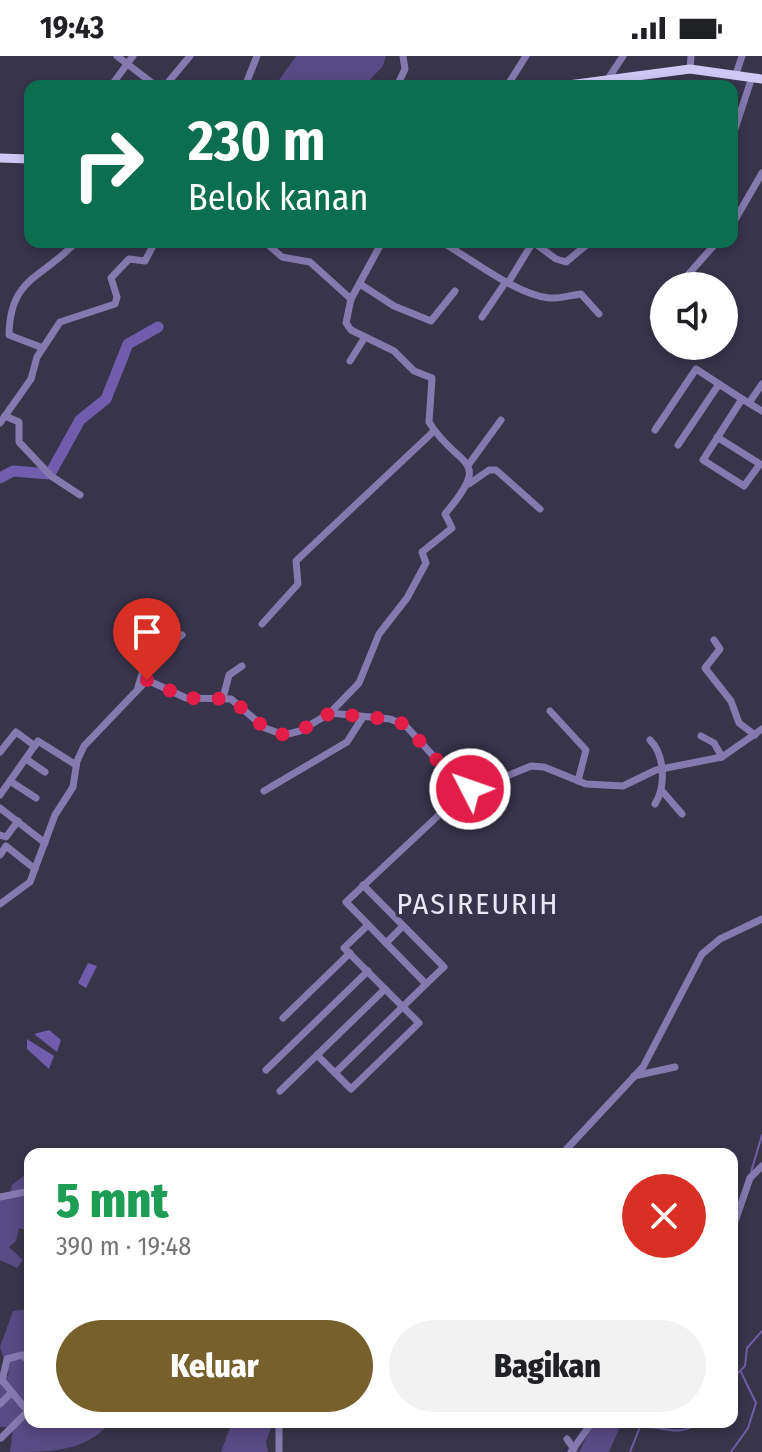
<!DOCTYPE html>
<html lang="id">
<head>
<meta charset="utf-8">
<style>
	:root { --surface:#fff; --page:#f2f2f2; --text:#202124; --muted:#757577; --accent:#78602c }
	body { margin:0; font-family:"Fira Sans Condensed",sans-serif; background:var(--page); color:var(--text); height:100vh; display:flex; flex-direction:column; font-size:30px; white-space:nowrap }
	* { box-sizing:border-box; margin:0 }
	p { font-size:26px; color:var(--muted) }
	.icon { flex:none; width:44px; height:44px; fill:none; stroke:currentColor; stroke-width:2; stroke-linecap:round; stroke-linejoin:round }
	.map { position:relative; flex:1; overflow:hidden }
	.side { position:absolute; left:24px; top:1092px; width:714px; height:280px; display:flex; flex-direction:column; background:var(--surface); border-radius:16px; box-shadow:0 4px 12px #0003 }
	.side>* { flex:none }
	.top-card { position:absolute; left:24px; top:24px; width:714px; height:168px; border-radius:16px; box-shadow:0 4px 12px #0003; background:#0b6e4f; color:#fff; overflow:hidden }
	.controls { position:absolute; left:650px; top:216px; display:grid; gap:16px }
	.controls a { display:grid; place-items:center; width:88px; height:88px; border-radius:50%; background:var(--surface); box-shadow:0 4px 12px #0003; font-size:40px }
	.pin { position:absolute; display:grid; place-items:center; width:68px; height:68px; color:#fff; margin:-82px -34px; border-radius:50% 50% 50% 0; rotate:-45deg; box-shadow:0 0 8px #0007 }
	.pin .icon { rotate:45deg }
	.me { position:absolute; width:88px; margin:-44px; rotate:311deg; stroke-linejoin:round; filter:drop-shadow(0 0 6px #0008) }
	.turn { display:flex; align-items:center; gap:28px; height:168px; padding:0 32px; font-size:36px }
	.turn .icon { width:104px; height:104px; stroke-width:2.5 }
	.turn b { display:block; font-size:56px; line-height:68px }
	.round { display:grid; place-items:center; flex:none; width:84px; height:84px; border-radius:42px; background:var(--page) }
	.headline { display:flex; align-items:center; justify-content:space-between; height:136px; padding:0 32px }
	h1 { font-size:48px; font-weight:800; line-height:60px; color:#1e9e55 }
	.primary-button { display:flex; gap:16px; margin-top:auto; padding:16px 32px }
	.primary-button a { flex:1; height:92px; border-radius:48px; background:var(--accent); color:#fff; font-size:32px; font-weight:800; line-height:92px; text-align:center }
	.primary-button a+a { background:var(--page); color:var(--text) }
	.status { display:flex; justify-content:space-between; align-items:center; height:56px; padding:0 40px; background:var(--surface); direction:ltr }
	.status svg { height:22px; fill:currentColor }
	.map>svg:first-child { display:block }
</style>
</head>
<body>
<div class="status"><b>19:43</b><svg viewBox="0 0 49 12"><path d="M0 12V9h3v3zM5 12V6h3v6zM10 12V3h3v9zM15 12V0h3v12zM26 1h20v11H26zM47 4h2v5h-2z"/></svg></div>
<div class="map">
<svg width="762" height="1396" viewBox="0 0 762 1396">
	<rect width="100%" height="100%" fill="#38344a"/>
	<g fill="#584a84">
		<polygon points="296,0 386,0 383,10 364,30 275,30"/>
		<polygon points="30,1115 30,1175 19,1172 16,1185 9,1191 23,1204 17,1212 0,1204 0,1141 9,1139 12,1129"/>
		<path d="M30,1253V1318L26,1323L30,1330V1366H111C85,1396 52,1396 10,1396L13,1371H0V1327L9,1318L0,1291L13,1255Z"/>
		<polygon points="232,1366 273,1366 266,1386 268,1396 221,1396"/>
		<polygon points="594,1366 622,1366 609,1396 579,1396"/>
	</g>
	<g fill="#705dad">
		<polygon points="88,907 97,910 86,932 78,927"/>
		<polygon points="49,974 61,984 57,996 34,978"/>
		<polygon points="27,983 54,1000 49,1013 27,993"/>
	</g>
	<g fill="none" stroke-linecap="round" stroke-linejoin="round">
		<g stroke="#705dad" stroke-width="2">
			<polyline points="751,1116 762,1079"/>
			<polyline points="732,1323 745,1310 747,1292 762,1275"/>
			<path d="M630,1396L640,1371C660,1369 683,1383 696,1366"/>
			<polyline points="731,1396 748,1372 756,1347 741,1316"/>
		</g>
		<polyline stroke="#705dad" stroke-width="11" points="0,422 13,415 50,418 80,364 106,343 128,288 158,271"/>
		<g stroke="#857ab0" stroke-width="7">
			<polyline points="117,0 156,30"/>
			<polyline points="690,13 691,0"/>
			<polyline points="736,18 742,0"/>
			<polyline points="608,23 623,0"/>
			<polyline points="111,30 133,0"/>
			<polyline points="165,30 190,0"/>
			<polyline points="245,30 257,0"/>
			<polyline points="397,30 405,13 403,0"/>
			<polyline points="507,30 526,0"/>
			<polyline points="732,82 752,21"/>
			<polyline points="732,110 734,113"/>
			<polyline points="732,169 762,117"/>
			<polyline points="265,186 282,201 310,206 351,243"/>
			<path d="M442,186C471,203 517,239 549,242C559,243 571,239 581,238L599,258"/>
			<polyline points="533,186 556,203 566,206 590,186"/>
			<polyline points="508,227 533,186"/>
			<polyline points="360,228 394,250 431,265 455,235"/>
			<polyline points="678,230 717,186"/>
			<polyline points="482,261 505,227"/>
			<polyline points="653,262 664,248"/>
			<path d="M43,292L9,279C10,221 42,223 76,186"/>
			<polyline points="350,305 365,281"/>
			<polyline points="749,347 762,328"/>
			<polyline points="5,360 19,366 19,386 51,420 80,439"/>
			<polyline points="0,367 31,323 37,301 60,266 115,248 117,241 111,222 129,203 145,205 155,186"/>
			<polyline points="655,374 696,313 719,328"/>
			<polyline points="717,381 760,408 744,430 703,404 742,343 762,355"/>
			<polyline points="678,389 719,328 742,343"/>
			<polyline points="469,408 501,364"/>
			<polyline points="469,428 489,414 496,414 540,453"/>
			<polyline points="262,568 298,528 296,505 434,375"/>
			<polyline points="714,584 720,593 705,612 731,645 739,667 755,679"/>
			<polyline points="138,631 145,608 182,579"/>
			<polyline points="223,642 229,619 242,610"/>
			<polyline points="550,655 586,694 578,725"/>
			<path d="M330,657L359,627L379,578L407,542L426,507L422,496L452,472L445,458C495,399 457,413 429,366L432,322L414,315L394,295L351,274L346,267L351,243L382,186"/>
			<polyline points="701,680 714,687 722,701"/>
			<path d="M650,684C665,699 666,731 655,748"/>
			<polyline points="0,696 16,676 35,690"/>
			<polyline points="26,703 45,716"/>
			<polyline points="10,725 36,742"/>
			<polyline points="264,735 347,686 363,661"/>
			<polyline points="663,736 682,758"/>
			<polyline points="0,739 38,685 76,709"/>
			<polyline points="0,752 45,787"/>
			<polyline points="0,779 6,781 18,765"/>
			<polyline points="0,799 6,790 35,813"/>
			<polyline points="363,829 444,911 426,928"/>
			<polyline points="0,848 30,826 55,759 73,731 77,705 84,690 147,624 186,642 231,643 265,672 284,679 300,675 330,657 390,663 405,669 458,727 473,734 531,710 544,711 586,728 623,730 656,714 722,701 762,673"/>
			<polyline points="386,887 403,870"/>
			<polyline points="283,962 350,897"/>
			<polyline points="317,999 351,1033 419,967 344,892 368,869"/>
			<polyline points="266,1014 368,915"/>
			<polyline points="335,1017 426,928 346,846 440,758 441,747 458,727"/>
			<polyline points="634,1020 675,1011"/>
			<polyline points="280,1035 385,933"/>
			<polyline points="562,1098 643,1011 702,898 720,883 762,863"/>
			<polyline points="0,1141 30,1135"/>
			<polyline points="732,1174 750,1122 762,1110"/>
			<polyline points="1,1323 30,1358"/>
			<polyline points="2,1325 7,1303 22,1299 30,1306"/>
			<polyline points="0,1348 11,1337"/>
			<polyline points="1,1382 28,1355"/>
			<polyline points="567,1383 574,1393"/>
			<polyline points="279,1396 279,1371"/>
			<polyline points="571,1396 592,1366"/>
		</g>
		<g stroke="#cfc7f4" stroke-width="9">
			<polyline points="561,30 690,13 762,23"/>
			<polyline points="0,102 30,103"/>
		</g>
	</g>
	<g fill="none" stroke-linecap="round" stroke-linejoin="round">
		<polyline stroke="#e11d48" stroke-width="14" stroke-dasharray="0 25.2" points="147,624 186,642 231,643 265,672 284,679 300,675 330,657 395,664 405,669 458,727 470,733"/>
	</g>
	<g text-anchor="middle" stroke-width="7" stroke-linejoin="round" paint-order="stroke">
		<g font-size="30" letter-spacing="2" fill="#eae8f7" stroke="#38344a">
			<text x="478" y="858">PASIREURIH</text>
		</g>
	</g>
</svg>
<div class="controls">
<a><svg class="icon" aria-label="sound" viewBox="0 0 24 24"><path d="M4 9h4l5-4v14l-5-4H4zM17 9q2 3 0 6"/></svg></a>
</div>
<div class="pin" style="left:147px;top:624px;background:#d93025"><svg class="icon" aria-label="arrive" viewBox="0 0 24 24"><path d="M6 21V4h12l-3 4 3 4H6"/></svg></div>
<svg class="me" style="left:470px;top:733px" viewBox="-20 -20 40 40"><circle r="17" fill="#e11d48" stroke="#fff" stroke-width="3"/><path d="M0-11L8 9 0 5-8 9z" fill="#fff"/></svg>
<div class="top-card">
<div class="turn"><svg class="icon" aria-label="right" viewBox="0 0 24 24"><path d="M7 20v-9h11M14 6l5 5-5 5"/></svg><div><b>230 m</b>Belok kanan</div></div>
</div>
<section class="side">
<div class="headline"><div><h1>5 mnt</h1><p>390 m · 19:48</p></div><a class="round" style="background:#d93025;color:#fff"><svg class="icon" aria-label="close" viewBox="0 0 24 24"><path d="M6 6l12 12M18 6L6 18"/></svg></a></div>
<div class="primary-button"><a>Keluar</a><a>Bagikan</a></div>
</section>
</div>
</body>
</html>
